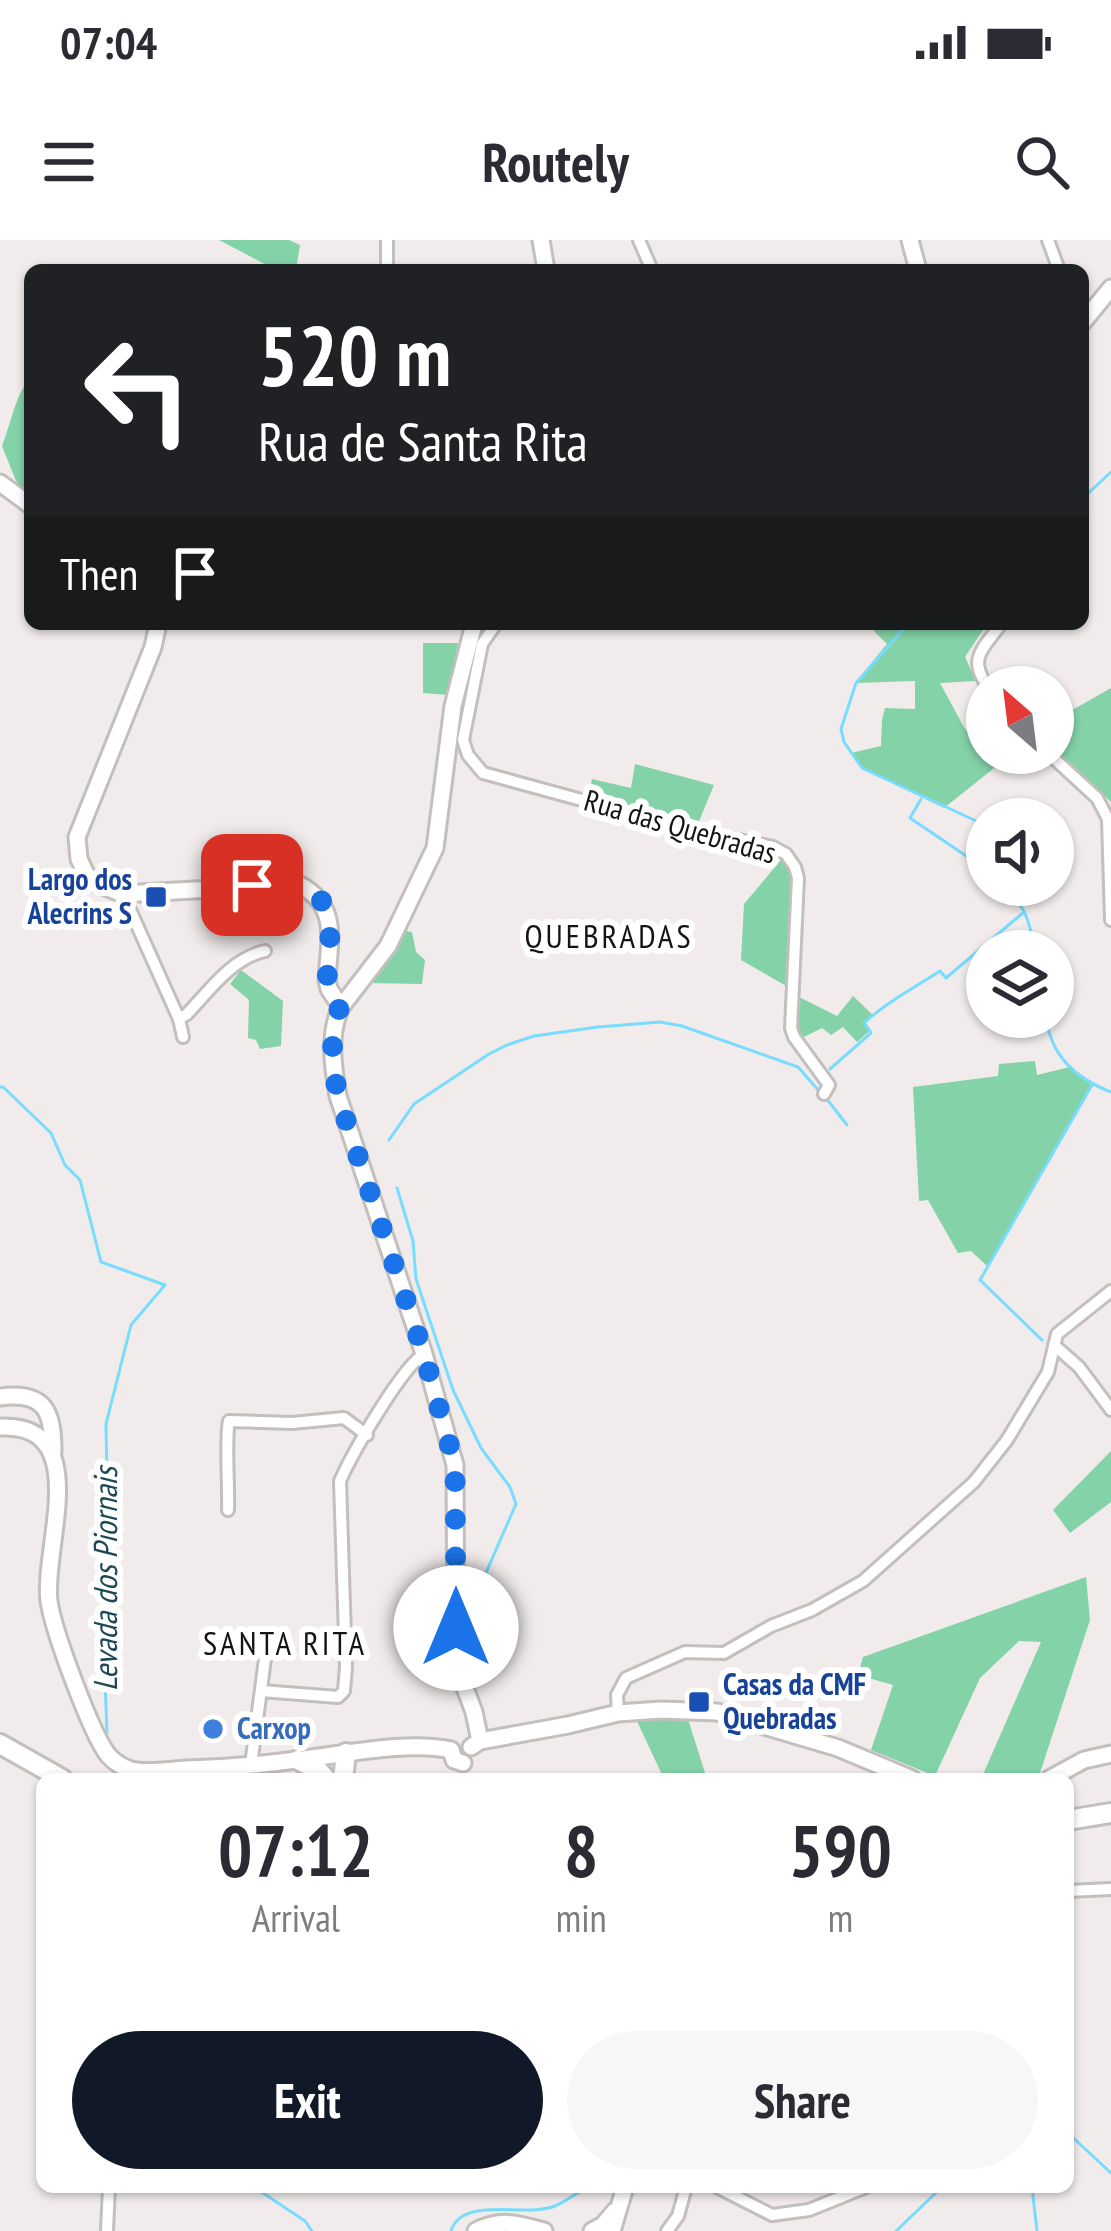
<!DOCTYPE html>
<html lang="en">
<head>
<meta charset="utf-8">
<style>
	:root { --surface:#fff; --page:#f7f7f7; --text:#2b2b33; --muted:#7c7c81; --accent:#111827 }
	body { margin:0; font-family:"PT Sans Narrow",sans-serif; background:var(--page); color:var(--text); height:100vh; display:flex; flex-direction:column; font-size:45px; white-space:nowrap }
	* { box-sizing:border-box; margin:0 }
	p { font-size:39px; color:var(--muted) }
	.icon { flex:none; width:66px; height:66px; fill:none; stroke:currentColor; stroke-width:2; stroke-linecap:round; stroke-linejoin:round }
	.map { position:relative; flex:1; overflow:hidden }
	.sheet { position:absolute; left:36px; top:1533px; width:1038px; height:420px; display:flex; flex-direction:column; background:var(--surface); border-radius:18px; box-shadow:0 3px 9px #0004 }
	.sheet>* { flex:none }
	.banner { position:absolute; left:24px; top:24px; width:1065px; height:366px; border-radius:18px; box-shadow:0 3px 9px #0004; background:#202124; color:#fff; overflow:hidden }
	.needle { width:78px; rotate:332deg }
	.buttons { position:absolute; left:966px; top:426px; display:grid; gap:24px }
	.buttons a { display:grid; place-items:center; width:108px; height:108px; border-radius:50%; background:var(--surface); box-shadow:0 3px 9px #0004; font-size:60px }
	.pin { position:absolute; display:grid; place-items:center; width:102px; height:102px; color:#fff; margin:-51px; border-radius:24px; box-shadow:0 6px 18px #0006 }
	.me { position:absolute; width:132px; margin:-66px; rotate:0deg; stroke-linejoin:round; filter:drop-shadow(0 0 9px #0008) }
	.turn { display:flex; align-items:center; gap:42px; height:252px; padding:0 36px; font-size:54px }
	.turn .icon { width:156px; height:156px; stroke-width:2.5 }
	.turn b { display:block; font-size:84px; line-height:102px }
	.then { display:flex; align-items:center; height:114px; padding:0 36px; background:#0003; gap:24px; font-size:45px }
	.eta { display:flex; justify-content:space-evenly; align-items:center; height:204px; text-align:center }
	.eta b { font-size:72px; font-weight:700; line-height:84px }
	.action { display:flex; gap:24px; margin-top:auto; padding:24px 36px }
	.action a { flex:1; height:138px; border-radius:72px; background:var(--accent); color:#fff; font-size:48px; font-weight:700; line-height:138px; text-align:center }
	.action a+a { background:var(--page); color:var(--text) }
	.status { display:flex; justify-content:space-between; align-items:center; height:84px; padding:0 60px; background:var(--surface); direction:ltr }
	.status svg { height:33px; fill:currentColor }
	header { display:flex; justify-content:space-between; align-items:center; height:156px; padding:0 36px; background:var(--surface); font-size:54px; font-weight:700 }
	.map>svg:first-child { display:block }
</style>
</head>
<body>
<div class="status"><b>07:04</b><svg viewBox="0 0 49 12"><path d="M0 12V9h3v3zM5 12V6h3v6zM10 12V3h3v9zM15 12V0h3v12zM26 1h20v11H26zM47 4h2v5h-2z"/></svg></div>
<header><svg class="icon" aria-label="menu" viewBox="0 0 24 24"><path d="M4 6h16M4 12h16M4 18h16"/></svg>Routely<svg class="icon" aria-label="search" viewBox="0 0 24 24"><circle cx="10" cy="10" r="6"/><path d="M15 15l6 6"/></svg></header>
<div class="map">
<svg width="1111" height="1991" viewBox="0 0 1111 1991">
	<rect width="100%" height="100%" fill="#f1eceb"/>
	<g fill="#84d2a8">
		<polygon points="219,0 289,0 300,5 296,30 276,30"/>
		<path d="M30,137V250L27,254L16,241L2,206C11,182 15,157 30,137Z"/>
		<polygon points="876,384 987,384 965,417 976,441 940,443 965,489 987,509 987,513 1013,513 944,568 861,528 851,513 881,506 882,480 885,468 915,469 915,441 855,443 887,404 874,391"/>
		<polygon points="423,403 458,403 448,455 423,453"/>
		<polygon points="1111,448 1111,562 1053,508 1053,481"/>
		<polygon points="635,524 714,545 695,591 588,561 592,539 631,548"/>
		<polygon points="786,614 795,627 793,750 741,720 744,664"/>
		<polygon points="405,691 412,692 416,712 425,720 422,744 367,743"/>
		<polygon points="241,730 283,761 281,806 260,809 256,800 248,798 249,760 230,744"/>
		<polygon points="795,755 837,776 853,756 873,775 866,783 871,790 857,802 843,787 831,795 822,788 802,798 797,795"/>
		<polygon points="1035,821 1037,835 1070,827 1091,845 987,1026 971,1011 958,1013 928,960 919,961 913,847 998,836 999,824"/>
		<polygon points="1111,1211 1111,1262 1070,1293 1053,1270"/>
		<polygon points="1086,1337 1090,1380 1038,1539 981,1539 1041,1402 1019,1401 980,1438 935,1536 871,1510 893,1445 858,1435 863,1417"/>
		<polygon points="687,1476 707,1539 664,1539 636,1479"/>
	</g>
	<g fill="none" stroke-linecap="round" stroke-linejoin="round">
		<g stroke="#78dcfe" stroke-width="3">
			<polyline points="1083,258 1111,232"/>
			<polyline points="908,384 856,443 841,489 844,502 862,528 987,586"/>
			<polyline points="921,559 910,578 987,630"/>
			<path d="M1002,645C1025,667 1030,678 1034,711"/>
			<polyline points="1051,645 1052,647"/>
			<path d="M1046,777C1051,816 1075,838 1111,852"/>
			<path d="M830,829L871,793L864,783C888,761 914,748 940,731L946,738L1024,672"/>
			<polyline points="0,847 3,847 51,893 65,925 80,940 101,1022 165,1045 131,1085 106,1184 107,1239 99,1278 107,1493"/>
			<polyline points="826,858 847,885"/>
			<polyline points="389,900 414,864 489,814 507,805 534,796 598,787 660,782 682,786 798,827 819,851"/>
			<polyline points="397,948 413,1001 416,1039 453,1150 481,1208 510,1247 516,1264 478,1351"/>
			<polyline points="1042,1100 980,1040 1092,845"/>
			<polyline points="1068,1893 1111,1933"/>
			<polyline points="254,1947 305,1981 312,1991"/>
			<polyline points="1032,1947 1037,1991"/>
			<path d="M451,1991C462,1955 526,1978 555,1966C567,1961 577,1952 589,1947"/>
			<polyline points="896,1991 942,1947"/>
		</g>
		<defs>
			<g id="street">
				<polyline points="639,0 652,30"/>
				<polyline points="1048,0 1059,30"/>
				<polyline points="387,30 387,0"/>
				<polyline points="496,384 482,404 463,500 468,515 483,533 695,591 773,607 786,614 795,627 798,638 791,788 794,797 829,845 824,854"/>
				<path d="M988,447C967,418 983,409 1001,384"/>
				<polyline points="1048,513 1097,558 1108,579 1111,680"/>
				<path d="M123,654L179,779L187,774C209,751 232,718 265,711"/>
				<polyline points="179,779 183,797"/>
				<polyline points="1054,1105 1079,1127 1111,1170"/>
				<path d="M228,1270C229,1247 225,1198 229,1181L292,1183L344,1178L367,1195"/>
				<path d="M261,1451L338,1457L344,1451L346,1427L340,1241C352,1214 401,1128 424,1114"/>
				<polyline points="618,1473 617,1455 626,1438 685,1412 724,1413 771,1386 812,1370 863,1341 974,1242 1007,1200 1048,1132 1057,1094 1111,1051"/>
				<polyline points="251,1525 268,1396"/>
				<polyline points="1068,1651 1111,1649"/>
				<polyline points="717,1947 772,1975 809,1970 866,1947"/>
				<polyline points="107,1991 109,1947"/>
				<polyline points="667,1991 678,1976 686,1947"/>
			</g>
			<g id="secondary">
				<polyline points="541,0 546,30"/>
				<polyline points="910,0 918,30"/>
				<polyline points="1083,82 1111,48"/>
				<polyline points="0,243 30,265"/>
				<path d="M158,384L153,407L77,597L79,619L87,636L96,643L123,654L298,644C340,665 329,701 327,740L329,749L341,767"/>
				<path d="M474,384L453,466L435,608L388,706L341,767C328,794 333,827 338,856L424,1114L455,1225L456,1424L474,1472L480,1501"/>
				<path d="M0,1157C45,1151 53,1171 53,1212"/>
				<path d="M0,1187C95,1183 42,1308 49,1361C53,1390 91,1493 108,1515C114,1522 122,1527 131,1530C148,1534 169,1530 186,1529C223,1528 260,1525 296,1520C342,1515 407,1500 451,1510"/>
				<polyline points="471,1507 480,1501 568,1485 618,1473 661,1470 717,1472 838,1508 912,1539"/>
				<polyline points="451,1510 454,1520 463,1523"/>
				<polyline points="1049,1539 1084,1520 1111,1514"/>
				<path d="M476,1991C501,1978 518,1984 544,1991"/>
				<polyline points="592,1991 603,1985 615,1971"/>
				<polyline points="612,1991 625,1947"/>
			</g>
			<g id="highway">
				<polyline points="0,1504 62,1539"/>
				<polyline points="298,1520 317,1529 326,1539"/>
				<polyline points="343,1539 346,1513"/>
				<polyline points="1068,1580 1111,1573"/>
			</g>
		</defs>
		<use href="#street" stroke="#c3bfbd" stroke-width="16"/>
		<use href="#secondary" stroke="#c3bfbd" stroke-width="21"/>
		<use href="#highway" stroke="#c3bfbd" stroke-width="24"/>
		<use href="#street" stroke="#fff" stroke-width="10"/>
		<use href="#secondary" stroke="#fff" stroke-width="15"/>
		<use href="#highway" stroke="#fff" stroke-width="18"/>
	</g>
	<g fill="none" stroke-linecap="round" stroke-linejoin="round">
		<path stroke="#1a73e8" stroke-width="21" stroke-dasharray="0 37.8" d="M252,645C266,645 286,641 300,645C340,657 329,710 327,740L329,749L340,767C328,794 333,827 338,856L424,1114L455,1225L456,1388"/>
	</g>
	<g fill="#1a4fb4" stroke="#fff" stroke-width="4.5">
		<rect x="144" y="645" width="24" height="24" rx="6"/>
		<rect x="687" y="1450" width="24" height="24" rx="6"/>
	</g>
	<circle fill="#3f7fe0" stroke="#fff" stroke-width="4.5" cx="213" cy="1489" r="12"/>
	<g text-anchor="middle" stroke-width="12" stroke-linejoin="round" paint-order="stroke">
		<g font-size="30" fill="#151413" stroke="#fff">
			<text transform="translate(680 587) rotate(16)" y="10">Rua das Quebradas</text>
		</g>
		<g font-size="30" font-weight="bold" fill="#164399" stroke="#fff" text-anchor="end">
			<text x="132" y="650">Largo dos<tspan x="132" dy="34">Alecrins S</tspan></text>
			<text x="723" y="1455" text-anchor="start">Casas da CMF<tspan x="723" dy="34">Quebradas</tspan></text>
		</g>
		<g font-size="30" font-weight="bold" fill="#366cbe" stroke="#fff" text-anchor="start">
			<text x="237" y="1499">Carxop</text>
		</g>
		<g font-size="33" letter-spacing="3" fill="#151413" stroke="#fff">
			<text x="609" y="708">QUEBRADAS</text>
			<text x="285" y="1415">SANTA RITA</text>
		</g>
		<g font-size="33" font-style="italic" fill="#1d4957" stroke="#fff">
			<text transform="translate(105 1339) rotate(-90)" y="12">Levada dos Piornais</text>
		</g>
	</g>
</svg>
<div class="buttons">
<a><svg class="needle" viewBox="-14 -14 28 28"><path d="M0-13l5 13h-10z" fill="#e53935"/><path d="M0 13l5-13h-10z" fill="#7c7c81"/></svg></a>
<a><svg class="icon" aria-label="sound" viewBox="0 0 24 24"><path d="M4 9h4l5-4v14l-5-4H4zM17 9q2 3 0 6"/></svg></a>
<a><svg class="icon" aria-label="layers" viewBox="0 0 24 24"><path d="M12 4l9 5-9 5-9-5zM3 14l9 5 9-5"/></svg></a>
</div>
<div class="pin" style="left:252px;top:645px;background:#d93025"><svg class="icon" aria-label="arrive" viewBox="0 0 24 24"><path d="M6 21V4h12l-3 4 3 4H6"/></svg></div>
<svg class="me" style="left:456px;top:1388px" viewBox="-20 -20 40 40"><circle r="19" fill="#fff"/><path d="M0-13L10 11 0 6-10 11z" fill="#1a73e8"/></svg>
<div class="banner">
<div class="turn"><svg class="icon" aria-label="left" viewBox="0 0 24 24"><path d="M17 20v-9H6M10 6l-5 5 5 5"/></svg><div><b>520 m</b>Rua de Santa Rita</div></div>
<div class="then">Then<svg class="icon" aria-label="arrive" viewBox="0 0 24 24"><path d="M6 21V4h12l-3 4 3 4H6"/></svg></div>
</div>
<section class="sheet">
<div class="eta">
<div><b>07:12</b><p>Arrival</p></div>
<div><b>8</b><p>min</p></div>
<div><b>590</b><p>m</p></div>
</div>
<div class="action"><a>Exit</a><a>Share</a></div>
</section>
</div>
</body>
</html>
